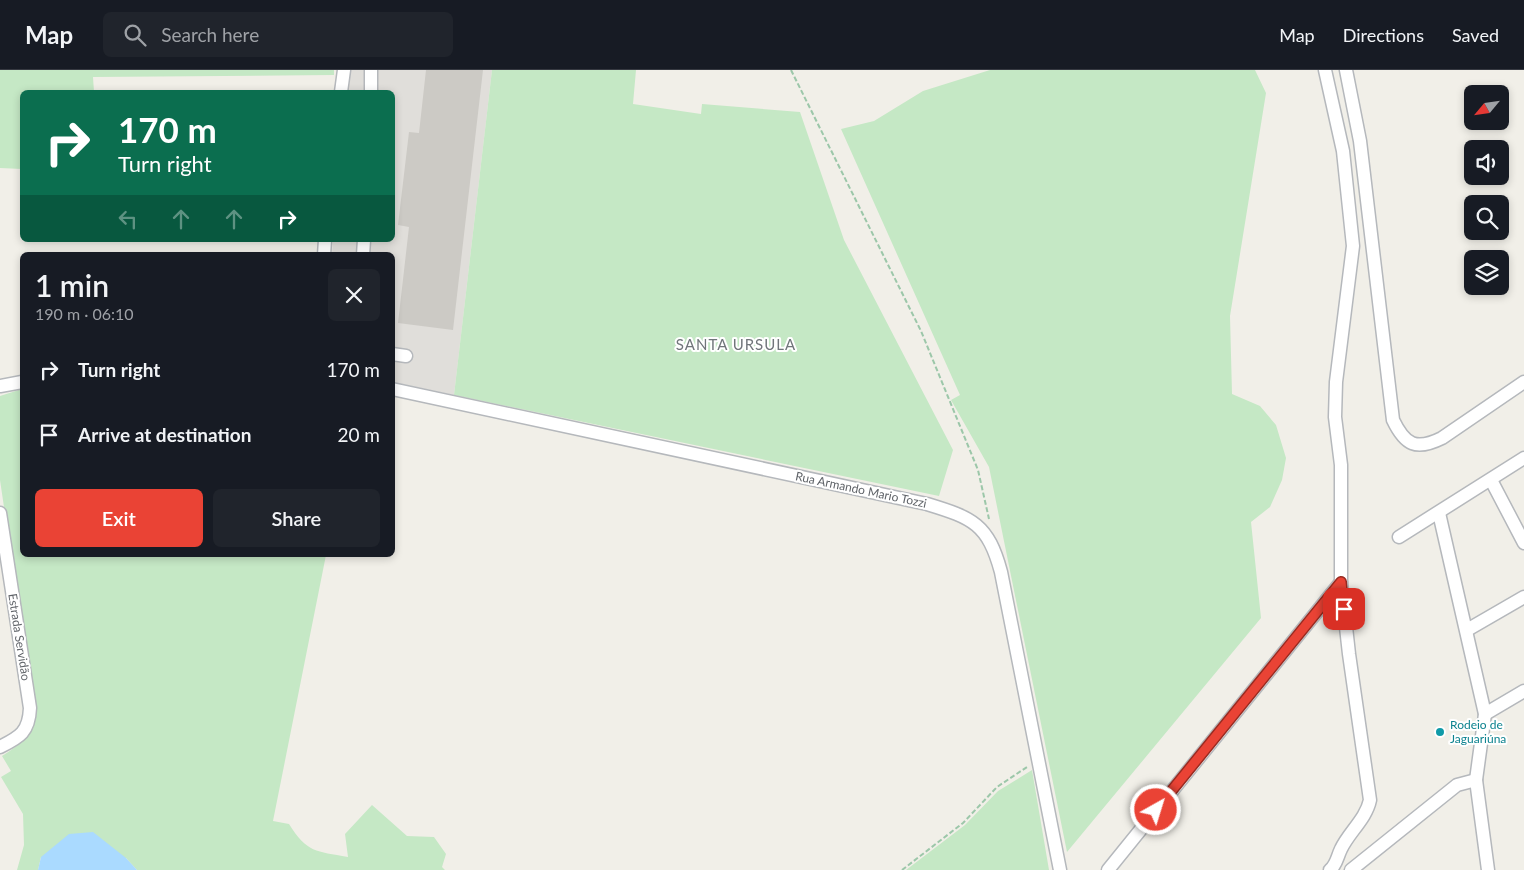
<!DOCTYPE html>
<html lang="en">
<head>
<meta charset="utf-8">
<style>
	:root { --surface:#171b24; --page:#20242c; --text:#f1f3f6; --muted:#9ea1a6; --line:#363941; --accent:#ea4335 }
	body { margin:0; font-family:Lato,sans-serif; background:var(--page); color:var(--text); height:100vh; display:flex; flex-direction:column; font-size:19px; white-space:nowrap }
	* { box-sizing:border-box; margin:0 }
	p { font-size:16px; color:var(--muted) }
	.icon { flex:none; width:28px; height:28px; fill:none; stroke:currentColor; stroke-width:2; stroke-linecap:round; stroke-linejoin:round }
	.map { position:relative; flex:1; overflow:hidden }
	.drawer { position:absolute; left:20px; top:182px; width:375px; height:305px; display:flex; flex-direction:column; background:var(--surface); border-radius:8px; box-shadow:0 2px 8px #0003 }
	.drawer>* { flex:none }
	.top-card { position:absolute; left:20px; top:20px; width:375px; height:152px; border-radius:8px; box-shadow:0 2px 8px #0003; background:#0b6e4f; color:#fff; overflow:hidden }
	.needle { width:32px; rotate:241deg }
	.controls { position:absolute; left:1464px; top:15px; display:grid; gap:10px }
	.controls a { display:grid; place-items:center; width:45px; height:45px; border-radius:8px; background:var(--surface); box-shadow:0 2px 8px #0003; font-size:25px }
	.pin { position:absolute; display:grid; place-items:center; width:42px; height:42px; color:#fff; margin:-21px; border-radius:10px; box-shadow:0 2px 8px #0006 }
	.me { position:absolute; width:55px; margin:-28px; rotate:39deg; stroke-linejoin:round; filter:drop-shadow(0 0 4px #0008) }
	.turn { display:flex; align-items:center; gap:18px; height:105px; padding:0 15px; font-size:22px }
	.turn .icon { width:65px; height:65px; stroke-width:2.5 }
	.turn b { display:block; font-size:35px; line-height:42px }
	.lanes { display:flex; align-items:center; height:48px; padding:0 15px; background:#0003; justify-content:center; gap:25px; direction:ltr }
	.lanes .off { opacity:.35 }
	.round { display:grid; place-items:center; flex:none; width:52px; height:52px; border-radius:8px; background:var(--page) }
	.overview { display:flex; align-items:center; justify-content:space-between; height:85px; padding:0 15px }
	h1 { font-size:30px; font-weight:600; line-height:38px }
	.action { display:flex; gap:10px; margin-top:auto; padding:10px 15px }
	.action a { flex:1; height:58px; border-radius:8px; background:var(--accent); color:#fff; font-size:20px; font-weight:600; line-height:58px; text-align:center }
	.action a+a { background:var(--page); color:var(--text) }
	ul { padding:0; list-style:none }
	li { display:flex; align-items:center; gap:15px; height:65px; padding:0 15px }
	li div { flex:1 }
	li b { display:block; font-size:19px }
	li em { font-style:normal }
	header { display:flex; align-items:center; gap:30px; box-sizing:border-box; height:70px; padding:0 25px; background:var(--surface); border-bottom:1px solid var(--line) }
	header strong { font-size:24px }
	nav { display:flex; gap:28px; margin-inline-start:auto; font-size:18px }
	.search { width:350px; height:45px; background:var(--page); display:flex; align-items:center; gap:12px; box-sizing:border-box; padding:0 18px; border-radius:8px; color:var(--muted); font-size:19px }
	.map>svg:first-child { display:block }
</style>
</head>
<body>
<header>
<strong>Map</strong>
<div class="search"><svg class="icon" aria-label="search" viewBox="0 0 24 24"><circle cx="10" cy="10" r="6"/><path d="M15 15l6 6"/></svg>Search here</div>
<nav><a>Map</a><a>Directions</a><a>Saved</a></nav>
</header>
<div class="map">
<svg width="1524" height="800" viewBox="0 0 1524 800">
	<rect width="100%" height="100%" fill="#f1efe8"/>
	<polygon fill="#e0deda" points="350,0 492,0 454,325 393,312 392,185 332,185 333,170 392,170 392,22 348,22"/>
	<g fill="#c5e8c5">
		<polygon points="0,0 334,0 334,5 93,7 94,22 22,22 22,99 0,98"/>
		<polygon points="492,0 636,0 633,34 701,44 702,34 800,42 844,170 953,380 939,426 454,325"/>
		<polygon points="990,0 1255,0 1266,23 1230,246 1232,324 1260,336 1276,355 1286,388 1282,410 1270,437 1251,452 1261,548 1067,782 989,397 951,330 960,325 841,59 874,51 923,21"/>
		<path d="M22,319V485H326L273,751L289,754C307,783 316,781 348,787L345,764L372,735L407,766L434,767L446,784L442,797L445,800H137L126,788L41,787L38,800H17L24,775L23,744L1,707L11,701L2,686C20,675 29,667 35,647L0,410V326Z"/>
		<polygon points="1032,700 1049,800 906,800 965,755 998,721"/>
	</g>
	<polygon fill="#aadaff" points="93,762 126,788 137,800 38,800 41,787 69,764"/>
	<polygon fill="#cccac5" points="426,0 483,0 453,260 398,253 409,157 398,155 409,62 419,63"/>
	<g fill="none" stroke-linecap="round" stroke-linejoin="round">
		<defs>
			<g id="minor">
				<polyline points="1325,0 1343,81 1353,176 1336,312 1335,347 1341,395 1341,512"/>
				<path d="M1346,0L1360,71L1393,350C1405,375 1416,381 1442,368L1524,312"/>
				<polyline points="341,22 344,0"/>
				<polyline points="371,22 371,0"/>
				<polyline points="324,185 325,170"/>
				<polyline points="363,185 364,170"/>
				<polyline points="392,284 406,286"/>
				<polyline points="0,316 22,312"/>
				<path d="M392,319L927,434C973,448 988,454 1001,502L1060,800"/>
				<polyline points="1491,410 1524,473"/>
				<path d="M0,443L30,638C29,662 20,667 0,677"/>
				<polyline points="1439,443 1485,644 1476,710 1488,800"/>
				<polyline points="1399,467 1524,388"/>
				<polyline points="1467,560 1524,527"/>
				<polyline points="1485,644 1524,621"/>
				<path d="M1108,800L1341,512L1349,584L1370,730C1366,749 1349,762 1341,779C1337,787 1337,794 1330,800"/>
				<polyline points="1351,800 1457,715 1476,710"/>
			</g>
		</defs>
		<use href="#minor" stroke="#b5b8bc" stroke-width="15"/>
		<g stroke="#9cc7a9" stroke-width="2" stroke-dasharray="5 2.5" stroke-linecap="butt">
			<polyline points="791,0 921,261 978,400 989,449"/>
			<polyline points="902,800 963,753 997,717 1027,697"/>
		</g>
		<use href="#minor" stroke="#fff" stroke-width="12"/>
	</g>
	<g fill="none" stroke-linecap="round" stroke-linejoin="round">
		<defs>
			<polyline id="route" points="1156,740 1341,512 1344,539"/>
		</defs>
		<use href="#route" stroke="#982c22" stroke-width="12"/>
		<use href="#route" stroke="#ea4335" stroke-width="9"/>
	</g>
	<circle fill="#0f9aa8" stroke="#fff" stroke-width="2" cx="1440" cy="662" r="5"/>
	<g text-anchor="middle" stroke-width="4" stroke-linejoin="round" paint-order="stroke">
		<g font-size="12" fill="#5f6368" stroke="#fff">
			<text transform="translate(861 420) rotate(12)" y="4">Rua Armando Mario Tozzi</text>
			<text transform="translate(19 567) rotate(81)" y="4">Estrada Servidão</text>
		</g>
		<g font-size="12" fill="#0d838f" stroke="#fff" text-anchor="start">
			<text x="1450" y="659">Rodeio de<tspan x="1450" dy="14">Jaguariúna</tspan></text>
		</g>
		<g font-size="15" letter-spacing="1" fill="#70757a" stroke="#fff">
			<text x="736" y="280">SANTA URSULA</text>
		</g>
	</g>
</svg>
<div class="controls">
<a><svg class="needle" viewBox="-14 -14 28 28"><path d="M0-13l5 13h-10z" fill="#e53935"/><path d="M0 13l5-13h-10z" fill="#9ea1a6"/></svg></a>
<a><svg class="icon" aria-label="sound" viewBox="0 0 24 24"><path d="M4 9h4l5-4v14l-5-4H4zM17 9q2 3 0 6"/></svg></a>
<a><svg class="icon" aria-label="search" viewBox="0 0 24 24"><circle cx="10" cy="10" r="6"/><path d="M15 15l6 6"/></svg></a>
<a><svg class="icon" aria-label="layers" viewBox="0 0 24 24"><path d="M12 4l9 5-9 5-9-5zM3 14l9 5 9-5"/></svg></a>
</div>
<div class="pin" style="left:1344px;top:539px;background:#d93025"><svg class="icon" aria-label="arrive" viewBox="0 0 24 24"><path d="M6 21V4h12l-3 4 3 4H6"/></svg></div>
<svg class="me" style="left:1156px;top:740px" viewBox="-20 -20 40 40"><circle r="17" fill="#ea4335" stroke="#fff" stroke-width="3"/><path d="M0-11L8 9 0 5-8 9z" fill="#fff"/></svg>
<div class="top-card">
<div class="turn"><svg class="icon" aria-label="right" viewBox="0 0 24 24"><path d="M7 20v-9h11M14 6l5 5-5 5"/></svg><div><b>170 m</b>Turn right</div></div>
<div class="lanes"><svg class="icon off" aria-label="left" viewBox="0 0 24 24"><path d="M17 20v-9H6M10 6l-5 5 5 5"/></svg><svg class="icon off" aria-label="ahead" viewBox="0 0 24 24"><path d="M12 20V5M6 11l6-6 6 6"/></svg><svg class="icon off" aria-label="ahead" viewBox="0 0 24 24"><path d="M12 20V5M6 11l6-6 6 6"/></svg><svg class="icon" aria-label="right" viewBox="0 0 24 24"><path d="M7 20v-9h11M14 6l5 5-5 5"/></svg></div>
</div>
<section class="drawer">
<div class="overview"><div><h1>1 min</h1><p>190 m · 06:10</p></div><a class="round"><svg class="icon" aria-label="close" viewBox="0 0 24 24"><path d="M6 6l12 12M18 6L6 18"/></svg></a></div>
<ul>
<li><svg class="icon" aria-label="right" viewBox="0 0 24 24"><path d="M7 20v-9h11M14 6l5 5-5 5"/></svg><div><b>Turn right</b></div><em>170 m</em></li>
<li><svg class="icon" aria-label="arrive" viewBox="0 0 24 24"><path d="M6 21V4h12l-3 4 3 4H6"/></svg><div><b>Arrive at destination</b></div><em>20 m</em></li>
</ul>
<div class="action"><a>Exit</a><a>Share</a></div>
</section>
</div>
</body>
</html>
